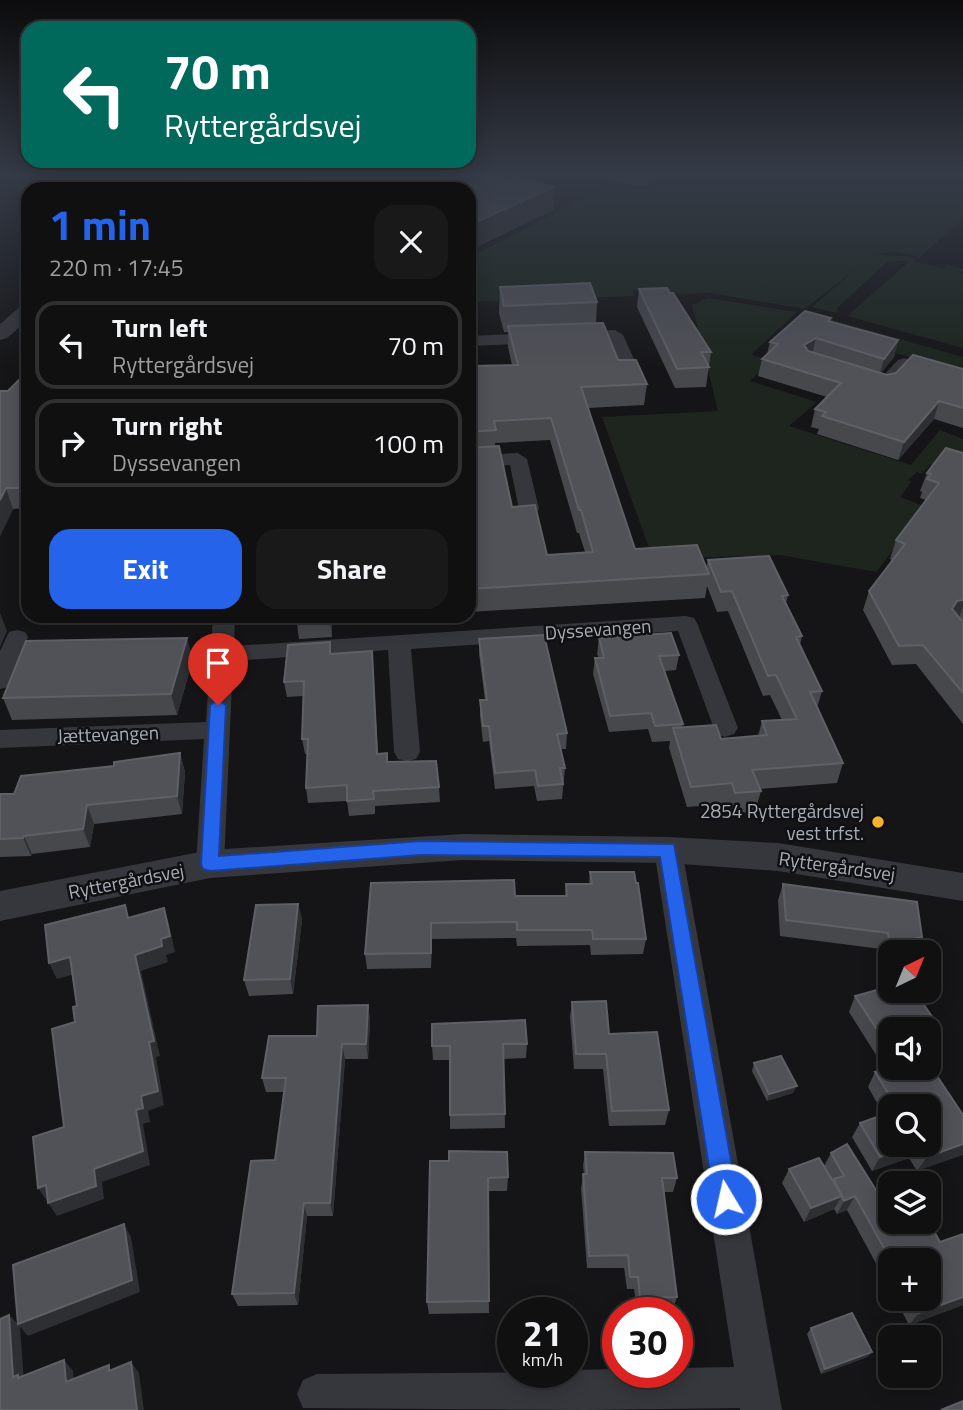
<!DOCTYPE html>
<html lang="en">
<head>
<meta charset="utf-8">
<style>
	:root { --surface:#101011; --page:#19191a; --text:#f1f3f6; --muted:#9c9d9f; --line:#303031; --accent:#2563eb }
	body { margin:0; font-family:"Titillium Web",sans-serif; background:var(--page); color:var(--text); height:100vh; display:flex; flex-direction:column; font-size:26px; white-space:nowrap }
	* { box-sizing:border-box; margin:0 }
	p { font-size:23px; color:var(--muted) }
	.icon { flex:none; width:38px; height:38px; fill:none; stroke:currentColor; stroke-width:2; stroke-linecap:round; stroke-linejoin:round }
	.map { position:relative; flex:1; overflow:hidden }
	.details { position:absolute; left:21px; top:182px; width:455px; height:441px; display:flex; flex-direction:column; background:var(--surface); border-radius:21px; box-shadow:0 4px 18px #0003,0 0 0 2px var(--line) }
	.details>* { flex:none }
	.hud { position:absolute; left:21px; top:21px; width:455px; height:147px; border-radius:21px; box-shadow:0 4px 18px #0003,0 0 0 2px var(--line); background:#00695c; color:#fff; overflow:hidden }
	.needle { width:46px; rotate:43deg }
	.tools { position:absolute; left:878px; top:940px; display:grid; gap:14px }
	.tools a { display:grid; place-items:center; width:63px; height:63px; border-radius:14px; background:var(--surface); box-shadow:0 4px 18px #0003,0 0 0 2px var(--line); font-size:35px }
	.speed { position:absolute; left:497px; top:1297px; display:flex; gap:14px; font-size:35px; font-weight:700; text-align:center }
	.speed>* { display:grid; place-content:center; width:91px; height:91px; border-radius:50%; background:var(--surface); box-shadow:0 4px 18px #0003,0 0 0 2px var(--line); line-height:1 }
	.speed small { font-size:18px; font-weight:400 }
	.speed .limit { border:10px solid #d22; background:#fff; color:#111 }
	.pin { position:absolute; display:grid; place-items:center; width:60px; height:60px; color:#fff; margin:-72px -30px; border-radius:50% 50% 50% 0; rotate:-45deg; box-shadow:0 0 7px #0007 }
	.pin .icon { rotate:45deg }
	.me { position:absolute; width:77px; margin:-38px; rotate:351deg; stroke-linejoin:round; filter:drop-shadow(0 0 5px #0008) }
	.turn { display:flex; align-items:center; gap:24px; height:147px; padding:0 28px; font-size:32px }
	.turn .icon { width:91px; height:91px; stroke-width:2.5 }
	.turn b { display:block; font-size:49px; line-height:60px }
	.round { display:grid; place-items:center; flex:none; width:74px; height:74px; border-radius:21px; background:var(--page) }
	.head { display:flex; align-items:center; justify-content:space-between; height:119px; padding:0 28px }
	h1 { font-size:42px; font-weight:700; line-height:52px; color:var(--accent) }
	.cta { display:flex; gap:14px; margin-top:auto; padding:14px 28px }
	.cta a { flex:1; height:80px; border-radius:21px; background:var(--accent); color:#fff; font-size:28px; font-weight:700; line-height:80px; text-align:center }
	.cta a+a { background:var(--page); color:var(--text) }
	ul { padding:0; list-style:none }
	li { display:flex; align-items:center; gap:21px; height:88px; margin:0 14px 10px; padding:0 14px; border:4px solid var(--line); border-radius:21px }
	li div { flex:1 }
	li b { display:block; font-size:26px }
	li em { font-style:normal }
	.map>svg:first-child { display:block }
</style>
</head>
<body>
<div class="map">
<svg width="963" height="1410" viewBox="0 0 963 1410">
	<rect width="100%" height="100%" fill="#151517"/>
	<g fill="#1d251e">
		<path d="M678,173H963V219L920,257L898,252L876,253C891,258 902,254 916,259L913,261L944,269L946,264L963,269V272L946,269L963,273V348L847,316L911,260L887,262L837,308V313L811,307L860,266L805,309L709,293L657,296L633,290L634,296L469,302V258L605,187L618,186L649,189Z"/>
		<polygon points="708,298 797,312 751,355 772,361 750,381 817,402 789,426 911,465 940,430 963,439 963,474 931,464 922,474 917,472 908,480 911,482 900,497 927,507 876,572 780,555 653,559 602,417 718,411 692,305"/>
		<polygon points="808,313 963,357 963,372 792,324 799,314"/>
	</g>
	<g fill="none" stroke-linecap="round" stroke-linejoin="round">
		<g stroke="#2b343b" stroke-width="4.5">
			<polyline points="212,176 215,173"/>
			<polyline points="196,189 206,181"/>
		</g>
		<g fill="#36373c" fill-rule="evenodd">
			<path d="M429,173C445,173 458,180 474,180C491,179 507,173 525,173C500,191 453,193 429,173Z"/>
			<polygon points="615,330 623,335 639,370 637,374 625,374 609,340 469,346 469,336"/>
			<path d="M904,358L963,375V385L907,369C895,382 889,393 870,386C864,384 860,384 856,379L864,374L880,379L898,360Z"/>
			<polygon points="518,453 527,459 539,509 536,513 522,513 519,509 510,465 469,468 469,456"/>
			<polygon points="213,616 235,616 234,646 686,616 694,618 697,623 738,728 734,734 725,737 716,734 678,631 411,649 420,752 416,759 407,761 398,759 394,752 388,650 233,661 224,864 220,872 210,875 200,872 196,864 204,739 0,748 0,730 206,722"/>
			<polygon points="17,630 25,632 28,637 12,681 8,687 0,689 0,651 9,632"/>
			<polygon points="668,839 678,842 682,850 782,1410 740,1410 740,1408 585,1410 303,1408 297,1394 303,1380 317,1374 572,1372 572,1370 618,1369 618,1372 677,1372 677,1368 734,1367 654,850 658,842"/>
		</g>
		<g fill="#36373c" fill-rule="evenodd">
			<polygon points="187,173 204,173 186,189 169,189"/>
			<polygon points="28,304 28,320 7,338 0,340 0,324 21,306"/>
			<polygon points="463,834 668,837 778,843 963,873 963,901 778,871 668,863 463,860 210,878 0,921 0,891 210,850"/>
		</g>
	</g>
	<g fill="#46484c" fill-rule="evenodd">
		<polygon points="290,173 507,173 507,182 553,210 476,247 469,245 469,189 340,189"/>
		<polygon points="669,173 647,185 636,186 589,174"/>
		<path d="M500,287L597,302L596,323L618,360L647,384L644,405L588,408L635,549L706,568L708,560L788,595L786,603L802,636L800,645L822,691L817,708L843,763L837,783L760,789L761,791L755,812L730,813L727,804L687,807L669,748L670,741L652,742L648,729L609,732L593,674L595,658H599L597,654L599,638L679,655L676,670L665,671L683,724L682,727L721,739L758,736L762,721L782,720L770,695L763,696L728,611L717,612L707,586L705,598L469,612V366L512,365L508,347V332H504L499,313ZM550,440L577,533H579L585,552L547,555L512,507L495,446V443Z"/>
		<polygon points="639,289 670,293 711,352 706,387 675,388 637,307"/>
		<polygon points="830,322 898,340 894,357 881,373 887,375 963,369 963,428 934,419 898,460 817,434 819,429 811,427 815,409 827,397 758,376 762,359 767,354 770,342"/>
		<polygon points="28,371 28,508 13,509 0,536 0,391 8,391"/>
		<polygon points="963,453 963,621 960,619 963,621 963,724 916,664 892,665 863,610 869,591 892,560 890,559 896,540 926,500 920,498 922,492 920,491 927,473"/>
		<polygon points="296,616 386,616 386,618 332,621 332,637 299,639"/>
		<polygon points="479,639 567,733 566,749 561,749 565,768 562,799 537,801 534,786 495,789 489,741 483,742 480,716 480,700 485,700 479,654"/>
		<polygon points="372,651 378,753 387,762 439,787 440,802 375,806 375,814 349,816 347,801 308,803 306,788 307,754 305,754 302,739 303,696 287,697 284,682 332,654"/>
		<polygon points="193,659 177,715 12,720 3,698"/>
		<polygon points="180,753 185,772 182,814 94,824 90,847 32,854 31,856 0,857 0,794 14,794 114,766"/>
		<polygon points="590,872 646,939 643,954 591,955 590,945 517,946 516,938 432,939 431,968 367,969 365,954 371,883 515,896 565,896 566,884 589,884"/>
		<polygon points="783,884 917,902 883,962 881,949 780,936 778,900"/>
		<polygon points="298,904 302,920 293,994 249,996 244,980"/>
		<path d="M855,996L891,1029V1068L963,1115L917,1171L909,1158L872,1171L852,1137L860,1123L884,1115L868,1087L875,1072L885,1069L849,1012ZM891,1106H929V1144H891Z"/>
		<polygon points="572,1002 609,1034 669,1110 665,1125 609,1126 603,1069 574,1069 570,1017"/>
		<polygon points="368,1005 370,1020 368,1059 345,1059 333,1216 307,1216 298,1305 238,1306 232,1294 275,1160 284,1092 266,1092 262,1078 317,1036"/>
		<polygon points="527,1044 526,1058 504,1059 505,1128 450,1129 450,1060 433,1060 432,1046"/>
		<polygon points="754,1063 793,1093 767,1101 752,1071"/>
		<polygon points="585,1152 677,1178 673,1192 664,1192 677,1297 673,1309 637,1310 634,1289 627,1289 624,1268 587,1268 581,1188 584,1174 583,1166"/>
		<polygon points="831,1153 886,1206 940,1242 963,1234 963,1305 909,1325 895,1298 929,1298 891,1260 891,1291 847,1210 837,1214 834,1209 804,1222 782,1183 789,1169 824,1166"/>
		<polygon points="430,1161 508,1177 507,1191 488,1191 489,1313 429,1314 427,1302"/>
		<polygon points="811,1328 872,1352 867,1357 821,1374 807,1334"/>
	</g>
	<g fill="#2e2f32">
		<polygon points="506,173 507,173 507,193 497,187"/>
		<polygon points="648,173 669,173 647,185"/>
		<polygon points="554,187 553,210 476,247 476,222"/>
		<polygon points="816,338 812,355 804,345"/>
		<polygon points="898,340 894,357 879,376 884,359"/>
		<polygon points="939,401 934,419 898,460 904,442"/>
		<polygon points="6,488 13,509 0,536 0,500"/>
		<polygon points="963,600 963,607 959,618 952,609 957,601"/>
		<polygon points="0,613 7,631 0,647"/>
		<polygon points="329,616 331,616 332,637"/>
		<polygon points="187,638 193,659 177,715 171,694"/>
		<polygon points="180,753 185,772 182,814 177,796"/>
		<polygon points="87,805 94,824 90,847 83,829"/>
		<polygon points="24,836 32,854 31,856 23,838"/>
		<polygon points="298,904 302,920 293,994 290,979"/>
		<polygon points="164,908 169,924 175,952 166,955 168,962 141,971 160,1056 156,1057 164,1105 148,1111 150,1122 143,1124 150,1165 102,1182 104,1199 57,1216 48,1203 94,1169 136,1110 141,1096 135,955 161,939"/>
		<polygon points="431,923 432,939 431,968"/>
		<polygon points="922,937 915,952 891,952 891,959 883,962 890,946"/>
		<polygon points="70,957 78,973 57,979 49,963"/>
		<polygon points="368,1005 370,1020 368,1059 366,1044"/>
		<polygon points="937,1024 929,1038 929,1029 922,1029"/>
		<polygon points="342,1044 345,1059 333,1216 330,1203"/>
		<polygon points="797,1086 793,1093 767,1101 769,1094"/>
		<polygon points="915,1144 918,1144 909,1158 872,1171 880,1157"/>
		<polygon points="963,1144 963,1155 917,1171 927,1157"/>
		<polygon points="46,1185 47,1201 38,1188"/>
		<polygon points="842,1196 834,1209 804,1222 811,1208"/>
		<polygon points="855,1196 847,1210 837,1214 844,1201"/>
		<polygon points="304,1203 307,1216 298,1305 294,1293"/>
		<polygon points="124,1224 131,1237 140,1292 28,1336 20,1327 24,1381 13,1377 9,1315 18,1324"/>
		<polygon points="963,1297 963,1305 909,1325 919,1313"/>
		<polygon points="872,1352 867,1357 821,1374 825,1369"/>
		<polygon points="64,1360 73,1371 75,1393 66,1382"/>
		<polygon points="131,1362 139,1373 144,1410 137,1410"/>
	</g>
	<g fill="#515258" stroke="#5e6066" stroke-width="2">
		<polygon points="362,173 506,173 497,187 519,177 554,187 476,222 469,220 469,189 384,189 397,184"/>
		<polygon points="590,283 597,302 504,306 500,287"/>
		<polygon points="667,288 670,293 673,293 711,352 701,352 709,367 677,369 639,289"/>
		<polygon points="805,311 831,318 828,321 898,340 884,359 816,338 804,345 808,351 887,375 896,373 913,355 963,369 963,408 939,401 904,442 822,416 826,412 815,409 841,383 762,359 778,344 770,342"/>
		<polygon points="603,323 618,360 636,360 647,384 581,387 635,549 697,545 709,574 469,589 469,448 499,446 512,507 535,505 547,555 593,552 581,510 579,510 551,418 494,421 496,430 469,432 469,366 518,365 508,326"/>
		<polygon points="28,371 28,488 6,488 0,500 0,391 8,391"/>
		<polygon points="946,448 963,453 963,600 957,601 952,609 961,620 963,621 963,693 923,645 899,646 869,591 905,544 896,540 939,483 927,479 931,474 927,473"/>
		<polygon points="769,556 788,595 782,596 802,636 796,637 822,691 810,692 843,763 752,770 761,791 735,793 732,783 691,787 673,728 716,725 721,739 767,735 762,721 797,719 776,675 768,676 732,591 721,592 708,560"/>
		<polygon points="671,633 679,655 659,656 683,724 655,726 651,713 610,716 595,658 604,658 599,638"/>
		<polygon points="544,635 567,733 557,734 565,768 560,768 563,784 538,786 535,770 495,773 489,726 483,726 480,700 487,700 479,639"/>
		<polygon points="187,638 171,694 3,698 26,641"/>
		<polygon points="330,642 330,654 372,651 377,754 387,753 387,762 436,761 439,787 373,791 374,799 347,801 347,785 306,788 308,739 302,739 304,681 284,682 288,645"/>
		<polygon points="180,753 177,796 87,805 83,829 24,836 23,838 0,839 0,794 14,794 21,776 114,766 114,762"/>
		<polygon points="590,872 634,872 636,883 638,883 646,939 593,939 592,930 517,930 517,922 431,923 431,953 365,954 371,883 514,880 515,896 567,896 566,884 592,884"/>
		<polygon points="783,884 917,902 922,937 890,946 888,933 786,920"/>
		<polygon points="298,904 290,979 244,980 256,905"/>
		<polygon points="125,905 128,918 164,908 170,936 161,939 162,946 135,955 154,1041 149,1042 158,1091 141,1096 143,1108 136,1110 143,1151 94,1169 96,1186 48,1203 46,1185 38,1188 33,1137 64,1127 52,1029 75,1022 73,1007 77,1006 70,957 49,963 45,925"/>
		<polygon points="891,986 891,990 914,990 937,1024 922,1029 891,1029 891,1051 855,996"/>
		<polygon points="606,1001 609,1034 657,1032 669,1110 612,1111 606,1054 576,1054 572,1002"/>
		<polygon points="368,1005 366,1044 342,1044 330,1203 304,1203 294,1293 232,1294 251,1161 275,1160 286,1078 262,1078 269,1036 317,1036 318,1006"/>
		<polygon points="525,1020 527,1044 503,1044 505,1114 450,1115 450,1046 432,1046 432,1024"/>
		<polygon points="781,1056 797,1086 769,1094 754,1063"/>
		<polygon points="929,1064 963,1115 963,1144 927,1157 919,1144 929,1144 929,1106 896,1106 875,1072 891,1068 929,1068"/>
		<polygon points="891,1112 891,1144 915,1144 880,1157 860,1123"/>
		<polygon points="847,1144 886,1206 891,1205 891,1222 929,1222 940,1242 963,1234 963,1297 919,1313 911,1298 929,1298 929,1260 891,1260 891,1261 855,1196 844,1201 834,1179 844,1176 831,1153"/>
		<polygon points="449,1151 507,1152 508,1177 488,1178 489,1301 427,1302 430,1161 449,1161"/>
		<polygon points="585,1152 673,1153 677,1178 662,1178 677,1297 640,1298 638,1277 630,1277 628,1255 589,1256 583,1174 587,1174"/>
		<polygon points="819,1158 842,1196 811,1208 789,1169"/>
		<polygon points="124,1224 132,1280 18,1324 13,1265"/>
		<polygon points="852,1313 872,1352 825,1369 811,1328"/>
		<polygon points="9,1315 13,1377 18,1375 18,1378 64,1360 66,1382 109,1365 109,1371 131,1362 137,1410 0,1410 0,1319"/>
		<polygon points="963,1401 963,1410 941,1410"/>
	</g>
	<linearGradient id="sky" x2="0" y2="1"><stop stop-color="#0c0c0d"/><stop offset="0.47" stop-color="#353b47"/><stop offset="1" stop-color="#353b47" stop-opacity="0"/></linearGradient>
	<rect width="963" height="371" fill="url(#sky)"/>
	<polygon fill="#2563eb" stroke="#184099" stroke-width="2" points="218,700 226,705 219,856 421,841 674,844 738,1199 734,1207 726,1210 718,1207 714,1199 660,857 421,855 210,871 203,869 201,864 210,705"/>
	<circle fill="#f6b12e" stroke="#101012" stroke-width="2.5" cx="878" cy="822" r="7"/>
	<g text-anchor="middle" stroke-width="5" stroke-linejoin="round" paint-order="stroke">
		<g font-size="19" fill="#a6acb7" stroke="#101012">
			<text transform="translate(598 629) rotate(-4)" y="7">Dyssevangen</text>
			<text transform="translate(108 734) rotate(-2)" y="7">Jættevangen</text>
			<text transform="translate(837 866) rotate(8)" y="7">Ryttergårdsvej</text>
			<text transform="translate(126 881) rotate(-11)" y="7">Ryttergårdsvej</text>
		</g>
		<g font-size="19" fill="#a6acb7" stroke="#101012" text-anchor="end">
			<text x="864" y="818">2854 Ryttergårdsvej<tspan x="864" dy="22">vest trfst.</tspan></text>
		</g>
	</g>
</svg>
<div class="tools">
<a><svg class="needle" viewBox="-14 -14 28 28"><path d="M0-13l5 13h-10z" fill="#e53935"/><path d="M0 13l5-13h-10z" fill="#9c9d9f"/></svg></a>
<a><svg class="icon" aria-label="sound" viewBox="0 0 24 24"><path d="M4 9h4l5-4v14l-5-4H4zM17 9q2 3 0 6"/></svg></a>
<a><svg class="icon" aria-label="search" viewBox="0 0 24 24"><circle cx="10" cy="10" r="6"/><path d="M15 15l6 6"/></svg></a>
<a><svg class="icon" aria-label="layers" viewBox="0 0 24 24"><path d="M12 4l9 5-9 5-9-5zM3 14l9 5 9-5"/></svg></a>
<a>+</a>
<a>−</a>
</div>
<div class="speed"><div>21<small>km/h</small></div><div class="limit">30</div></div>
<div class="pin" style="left:218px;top:705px;background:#d93025"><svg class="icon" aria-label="arrive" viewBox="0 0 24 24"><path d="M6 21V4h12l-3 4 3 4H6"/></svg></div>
<svg class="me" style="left:726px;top:1199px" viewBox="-20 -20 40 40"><circle r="17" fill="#2563eb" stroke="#fff" stroke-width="3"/><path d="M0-11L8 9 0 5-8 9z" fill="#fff"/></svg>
<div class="hud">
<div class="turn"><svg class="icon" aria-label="left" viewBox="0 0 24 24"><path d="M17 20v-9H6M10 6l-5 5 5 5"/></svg><div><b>70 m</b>Ryttergårdsvej</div></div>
</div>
<section class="details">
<div class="head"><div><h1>1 min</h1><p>220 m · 17:45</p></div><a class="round"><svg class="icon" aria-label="close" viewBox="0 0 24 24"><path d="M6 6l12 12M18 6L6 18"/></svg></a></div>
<ul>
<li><svg class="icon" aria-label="left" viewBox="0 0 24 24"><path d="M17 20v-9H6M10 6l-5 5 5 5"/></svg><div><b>Turn left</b><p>Ryttergårdsvej</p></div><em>70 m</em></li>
<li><svg class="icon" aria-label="right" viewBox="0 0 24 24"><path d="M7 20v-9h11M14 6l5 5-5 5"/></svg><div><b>Turn right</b><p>Dyssevangen</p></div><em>100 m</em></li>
</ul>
<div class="cta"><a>Exit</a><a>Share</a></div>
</section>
</div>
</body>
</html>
